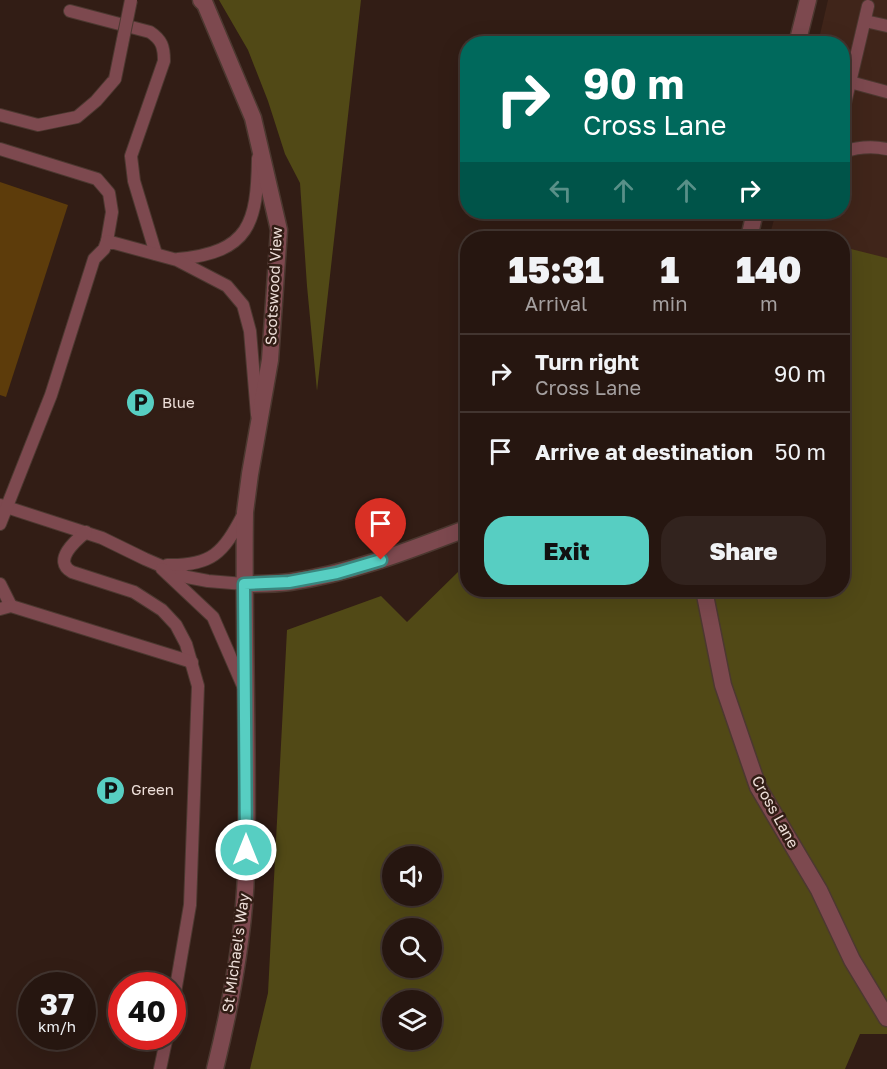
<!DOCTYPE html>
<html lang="en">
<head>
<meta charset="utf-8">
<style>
	:root { --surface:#261610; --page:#32231e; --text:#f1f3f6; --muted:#a49f9f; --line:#423530; --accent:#57cec2 }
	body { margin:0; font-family:"Golos Text",sans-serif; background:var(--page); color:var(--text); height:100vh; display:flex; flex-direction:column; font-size:22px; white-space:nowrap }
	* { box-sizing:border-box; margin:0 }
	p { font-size:20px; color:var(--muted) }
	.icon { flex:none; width:33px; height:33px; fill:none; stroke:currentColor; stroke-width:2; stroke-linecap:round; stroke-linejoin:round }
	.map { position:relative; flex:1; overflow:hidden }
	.details { position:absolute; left:460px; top:231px; width:390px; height:366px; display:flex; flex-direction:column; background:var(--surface); border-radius:24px; box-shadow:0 6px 24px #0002,0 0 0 2px var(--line) }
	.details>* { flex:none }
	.hud { position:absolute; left:460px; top:36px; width:390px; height:183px; border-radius:24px; box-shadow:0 6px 24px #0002,0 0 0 2px var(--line); background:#00695c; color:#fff; overflow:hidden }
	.buttons { position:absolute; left:382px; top:846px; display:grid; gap:12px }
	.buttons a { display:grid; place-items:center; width:60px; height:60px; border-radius:50%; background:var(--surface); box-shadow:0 6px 24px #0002,0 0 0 2px var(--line); font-size:30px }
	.speed { position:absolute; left:18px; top:972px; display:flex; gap:12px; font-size:30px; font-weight:700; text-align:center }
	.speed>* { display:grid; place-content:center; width:78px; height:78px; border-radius:50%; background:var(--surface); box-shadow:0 6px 24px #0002,0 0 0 2px var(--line); line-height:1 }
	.speed small { font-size:15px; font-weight:400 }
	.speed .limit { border:9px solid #d22; background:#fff; color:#111 }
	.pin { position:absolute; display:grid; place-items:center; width:51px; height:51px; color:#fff; margin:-62px -26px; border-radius:50% 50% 50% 0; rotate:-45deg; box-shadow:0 0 6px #0007 }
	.pin .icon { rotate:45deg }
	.me { position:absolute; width:66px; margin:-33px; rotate:0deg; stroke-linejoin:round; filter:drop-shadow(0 0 4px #0008) }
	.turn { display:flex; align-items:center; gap:21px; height:126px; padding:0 24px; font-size:27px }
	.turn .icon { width:78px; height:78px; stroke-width:2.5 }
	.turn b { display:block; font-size:42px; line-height:51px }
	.lanes { display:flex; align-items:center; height:57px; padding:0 24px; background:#0003; justify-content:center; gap:30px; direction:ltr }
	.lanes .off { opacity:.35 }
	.eta { display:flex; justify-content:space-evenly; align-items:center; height:102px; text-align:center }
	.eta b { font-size:36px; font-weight:800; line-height:42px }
	.action { display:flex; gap:12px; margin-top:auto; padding:12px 24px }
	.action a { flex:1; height:69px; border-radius:24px; background:var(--accent); color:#111; font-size:24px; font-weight:800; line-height:69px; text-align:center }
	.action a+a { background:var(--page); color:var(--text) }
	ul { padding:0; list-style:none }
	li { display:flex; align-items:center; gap:18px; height:78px; padding:0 24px; border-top:2px solid var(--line) }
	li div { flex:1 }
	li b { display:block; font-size:22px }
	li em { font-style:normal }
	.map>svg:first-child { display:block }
</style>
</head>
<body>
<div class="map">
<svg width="887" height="1069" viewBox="0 0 887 1069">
	<rect width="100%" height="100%" fill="#321d15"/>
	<polygon fill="#40251a" points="828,0 887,0 887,401 843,406 843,238 769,238 776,212 843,212 843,44 818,43"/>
	<g fill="#514916" fill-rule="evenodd">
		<polygon points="219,0 361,0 317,391 307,286 300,183 285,154 268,101 248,50"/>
		<polygon points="774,229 811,238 772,238"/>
		<path d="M843,247L887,258V1034H860L845,1069H250L268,993L287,630L381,596L407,622L459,571L468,567V590H843ZM393,856H432V896H393ZM393,928H432V968H393ZM393,1000H432V1040H393Z"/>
	</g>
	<polygon fill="#5d3c0b" points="0,182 68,205 6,397 0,395"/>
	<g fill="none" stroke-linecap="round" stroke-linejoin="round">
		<defs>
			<g id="service">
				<path d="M70,11L150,32C162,40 164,47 164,61L131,156L134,181L156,254"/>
				<polyline points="865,21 887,26"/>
				<polyline points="850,82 887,92"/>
				<polyline points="843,112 868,6"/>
				<polyline points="0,115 38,125 77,117 96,101 115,79"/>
				<polyline points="0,149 97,179 109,193 112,212 107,241"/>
				<path d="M843,152C858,147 872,146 887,149"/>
				<path d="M178,259C250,252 257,223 258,158"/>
				<polyline points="0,505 102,538 145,559 187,577 208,581 244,584"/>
				<polyline points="0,524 51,395 94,259 104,249 107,241 177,260 227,286 243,305 250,331 257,415"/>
				<path d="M86,532C75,541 52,561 72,572L134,592L162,610L176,625L186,644L198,686L190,905L172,1010"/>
				<path d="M167,565C212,566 223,553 243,515"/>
				<polyline points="162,569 213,617 243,686"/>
				<polyline points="0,584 11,606"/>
				<polyline points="0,609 11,606 192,662"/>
				<polyline points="160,1069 167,1036"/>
			</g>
			<g id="tertiary">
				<path d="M201,0L205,4L253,118L279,230L270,360L250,474L245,512C243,632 249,752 246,872C244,938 231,1004 215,1069"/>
				<polyline points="797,44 808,0"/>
				<polyline points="749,238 755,212"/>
				<path d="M244,584C259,584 275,584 290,582C352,573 410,550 468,528"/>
				<polyline points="704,590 723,685 758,787 819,890 852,960 887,1018"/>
			</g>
		</defs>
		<use href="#service" stroke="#4c3830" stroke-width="14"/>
		<use href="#tertiary" stroke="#4c3830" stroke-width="19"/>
		<use href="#service" stroke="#7d494f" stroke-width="12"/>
		<use href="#tertiary" stroke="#7d494f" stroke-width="16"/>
		<defs>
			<polyline id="service-bridge" points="115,79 131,0"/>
		</defs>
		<use href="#service-bridge" stroke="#4c3830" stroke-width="14" stroke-linecap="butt"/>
		<use href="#service-bridge" stroke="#7d494f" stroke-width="12"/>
	</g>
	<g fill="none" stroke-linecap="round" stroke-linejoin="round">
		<defs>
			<polyline id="route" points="246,850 244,584 289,582 337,573 381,560"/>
		</defs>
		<use href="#route" stroke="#39867e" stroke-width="15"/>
		<use href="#route" stroke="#57cec2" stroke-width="10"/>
	</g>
	<defs>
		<symbol id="parking-disc" viewBox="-11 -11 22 22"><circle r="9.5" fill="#57cec2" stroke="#321d15"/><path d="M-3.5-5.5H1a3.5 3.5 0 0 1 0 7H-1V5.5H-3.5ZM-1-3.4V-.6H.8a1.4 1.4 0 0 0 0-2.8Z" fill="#111"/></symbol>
	</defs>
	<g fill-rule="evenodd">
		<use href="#parking-disc" x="124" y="386" width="33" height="33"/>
		<use href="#parking-disc" x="94" y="774" width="33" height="33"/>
	</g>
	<g text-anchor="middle" stroke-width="5" stroke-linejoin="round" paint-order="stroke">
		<g font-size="15" fill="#eedfd9" stroke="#321d15">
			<text transform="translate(274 286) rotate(-87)" y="5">Scotswood View</text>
			<text transform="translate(775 812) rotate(61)" y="5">Cross Lane</text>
			<text transform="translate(236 953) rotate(-82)" y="5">St Michael's Way</text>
		</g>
		<g font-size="15" fill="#eedfd9" stroke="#321d15" text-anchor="start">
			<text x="162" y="408">Blue</text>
			<text x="131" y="795">Green</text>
		</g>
	</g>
</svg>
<div class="buttons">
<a><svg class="icon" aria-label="sound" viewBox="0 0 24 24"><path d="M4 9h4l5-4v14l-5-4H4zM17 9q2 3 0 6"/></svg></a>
<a><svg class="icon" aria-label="search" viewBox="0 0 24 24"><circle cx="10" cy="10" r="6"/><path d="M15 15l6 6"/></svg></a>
<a><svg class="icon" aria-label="layers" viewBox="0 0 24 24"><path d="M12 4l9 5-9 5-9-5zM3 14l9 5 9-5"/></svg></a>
</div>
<div class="speed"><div>37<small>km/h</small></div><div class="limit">40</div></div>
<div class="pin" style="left:381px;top:560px;background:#d93025"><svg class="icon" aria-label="arrive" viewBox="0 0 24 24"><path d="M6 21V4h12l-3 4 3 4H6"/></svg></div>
<svg class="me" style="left:246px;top:850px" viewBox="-20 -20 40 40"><circle r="17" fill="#57cec2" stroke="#fff" stroke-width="3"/><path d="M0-11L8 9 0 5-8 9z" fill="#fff"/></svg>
<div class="hud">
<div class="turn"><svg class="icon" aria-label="right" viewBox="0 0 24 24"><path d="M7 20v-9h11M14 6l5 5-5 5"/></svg><div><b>90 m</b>Cross Lane</div></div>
<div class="lanes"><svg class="icon off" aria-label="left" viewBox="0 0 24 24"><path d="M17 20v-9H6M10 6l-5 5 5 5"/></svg><svg class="icon off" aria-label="ahead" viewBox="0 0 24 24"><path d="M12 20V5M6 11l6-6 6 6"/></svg><svg class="icon off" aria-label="ahead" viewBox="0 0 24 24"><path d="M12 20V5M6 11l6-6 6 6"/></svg><svg class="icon" aria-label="right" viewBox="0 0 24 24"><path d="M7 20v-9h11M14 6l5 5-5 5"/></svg></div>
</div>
<section class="details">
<div class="eta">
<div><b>15:31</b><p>Arrival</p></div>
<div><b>1</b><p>min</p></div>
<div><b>140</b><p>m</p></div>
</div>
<ul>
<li><svg class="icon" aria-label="right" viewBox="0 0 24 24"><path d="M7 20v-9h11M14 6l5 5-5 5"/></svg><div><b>Turn right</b><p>Cross Lane</p></div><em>90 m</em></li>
<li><svg class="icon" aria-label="arrive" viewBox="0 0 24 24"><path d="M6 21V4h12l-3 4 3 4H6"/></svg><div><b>Arrive at destination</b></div><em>50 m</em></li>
</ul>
<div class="action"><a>Exit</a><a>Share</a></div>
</section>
</div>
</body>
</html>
